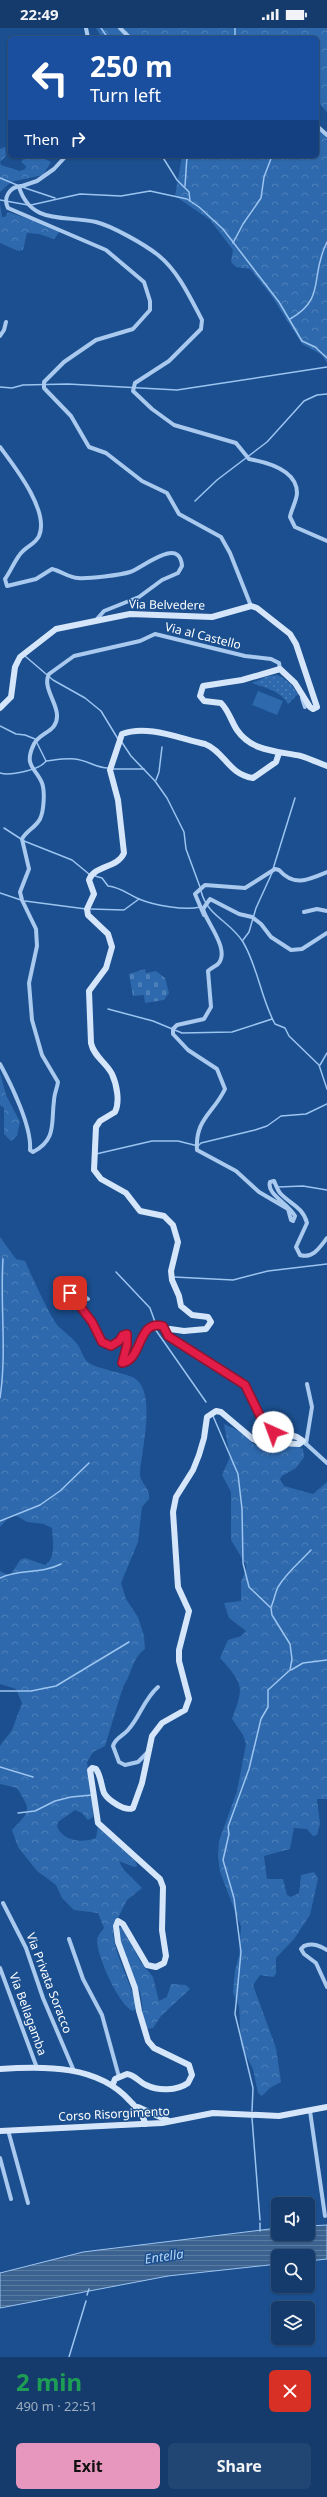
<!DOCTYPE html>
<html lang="en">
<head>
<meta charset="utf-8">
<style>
	:root { --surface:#143b6b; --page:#214673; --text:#f1f3f6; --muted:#9dadc1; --line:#33557e; --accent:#e797bd }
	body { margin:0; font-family:"Noto Sans",sans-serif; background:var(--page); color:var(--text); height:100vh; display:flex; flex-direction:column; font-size:15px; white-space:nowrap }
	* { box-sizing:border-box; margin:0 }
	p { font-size:13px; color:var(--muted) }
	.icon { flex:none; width:22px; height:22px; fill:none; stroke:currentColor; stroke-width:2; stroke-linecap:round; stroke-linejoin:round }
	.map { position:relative; height:2329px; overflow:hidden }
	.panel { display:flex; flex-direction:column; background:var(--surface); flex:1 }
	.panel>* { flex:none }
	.banner { position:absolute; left:8px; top:8px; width:311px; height:122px; border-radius:6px; box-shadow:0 1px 3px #0004,0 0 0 1px var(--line); background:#1a4fa0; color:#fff; overflow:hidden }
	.controls { position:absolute; left:271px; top:2169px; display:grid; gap:8px }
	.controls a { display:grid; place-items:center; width:44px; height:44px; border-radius:6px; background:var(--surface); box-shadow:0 1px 3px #0004,0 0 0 1px var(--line); font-size:20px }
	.pin { position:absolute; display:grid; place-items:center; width:34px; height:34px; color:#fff; margin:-17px; border-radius:8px; box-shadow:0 2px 6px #0006 }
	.me { position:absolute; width:44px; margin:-22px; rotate:317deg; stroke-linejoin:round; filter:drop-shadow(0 0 3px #0008) }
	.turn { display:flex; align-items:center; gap:14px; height:84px; padding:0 16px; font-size:18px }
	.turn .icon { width:52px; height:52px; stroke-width:2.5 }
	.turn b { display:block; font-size:28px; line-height:34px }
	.then { display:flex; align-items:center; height:38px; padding:0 16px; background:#0003; gap:8px; font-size:15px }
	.round { display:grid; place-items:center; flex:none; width:42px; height:42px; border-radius:6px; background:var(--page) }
	.overview { display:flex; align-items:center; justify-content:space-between; height:68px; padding:0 16px }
	h1 { font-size:24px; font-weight:700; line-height:30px; color:#1e9e55 }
	.primary-button { display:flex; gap:8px; margin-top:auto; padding:8px 16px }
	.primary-button a { flex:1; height:46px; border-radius:6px; background:var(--accent); color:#111; font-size:16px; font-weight:700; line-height:46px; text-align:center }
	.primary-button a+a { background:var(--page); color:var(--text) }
	.status { display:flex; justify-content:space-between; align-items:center; height:28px; padding:0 20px; background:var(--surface); direction:ltr }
	.status svg { height:11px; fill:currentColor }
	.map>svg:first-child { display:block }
</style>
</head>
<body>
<div class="status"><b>22:49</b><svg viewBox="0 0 49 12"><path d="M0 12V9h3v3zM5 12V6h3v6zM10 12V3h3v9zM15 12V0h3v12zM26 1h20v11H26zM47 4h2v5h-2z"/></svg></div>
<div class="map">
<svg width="327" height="2329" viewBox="0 0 327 2329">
	<defs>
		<pattern id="forest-crowns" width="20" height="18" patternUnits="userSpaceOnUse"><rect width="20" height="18" fill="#2e69ad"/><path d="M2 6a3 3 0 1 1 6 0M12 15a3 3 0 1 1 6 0" fill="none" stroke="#4d80b9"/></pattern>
		<pattern id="cemetery-stones" width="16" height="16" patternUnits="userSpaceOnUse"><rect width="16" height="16" fill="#2e69ad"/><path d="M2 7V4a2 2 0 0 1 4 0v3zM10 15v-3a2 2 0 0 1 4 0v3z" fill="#4d80b9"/></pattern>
		<pattern id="park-dots" width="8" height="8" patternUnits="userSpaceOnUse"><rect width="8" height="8" fill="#2e69ad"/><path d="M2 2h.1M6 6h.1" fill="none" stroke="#4d80b9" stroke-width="1.8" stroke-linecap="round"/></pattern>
		<pattern id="water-rules" width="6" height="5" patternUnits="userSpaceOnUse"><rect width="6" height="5" fill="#3c6290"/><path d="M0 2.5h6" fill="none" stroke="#597aa1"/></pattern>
	</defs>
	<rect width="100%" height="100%" fill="#1b4f8f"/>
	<polygon fill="#2e69ad" points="258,663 283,673 277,687 252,677"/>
	<g fill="url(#forest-crowns)">
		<polygon points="96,0 327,0 327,84 317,73 317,10 102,10"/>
		<polygon points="317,100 324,106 327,103 327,335 322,327 302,316 271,267 250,241 236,239 231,234 233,222 210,192 175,168 182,128 317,128"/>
		<polygon points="5,119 6,128 0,134 1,137 20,143 25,141 26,138 21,134 26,128 40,128 51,134 43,147 11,154 0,164 0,121"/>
		<polygon points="0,176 2,189 5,189 8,184 61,202 54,211 39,206 27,205 23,222 18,223 0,215"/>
		<polygon points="0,1045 6,1067 20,1094 17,1108 11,1113 4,1106 4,1080 0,1077"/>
		<path d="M0,1209L16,1231L25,1233C32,1248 49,1287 58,1298C65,1305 72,1309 78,1317C81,1322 84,1332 89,1335C100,1342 132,1346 137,1352C156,1370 141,1423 140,1446C140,1455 151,1461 149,1471L142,1479L138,1514L121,1555L126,1571L138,1589L144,1608L145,1621C132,1630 132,1646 123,1659L105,1718L93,1724L87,1734L92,1768L93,1789L88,1792L82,1785L75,1782L58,1794L57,1798C63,1814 82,1815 96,1810L98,1798L136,1834L137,1838L134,1839L119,1833L123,1841L142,1860L127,1872L118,1890L114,1894C109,1920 131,1952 137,1979L133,1983C119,1978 98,1930 97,1914C97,1908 100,1905 104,1900L98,1885L74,1882L62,1870L56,1857L37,1843L18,1819L12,1802C30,1782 32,1784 17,1760L0,1756V1718L12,1702L22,1675L16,1661L0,1656V1543L10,1548L20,1532L25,1530L45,1537C57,1530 52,1511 52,1500L44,1496L27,1494L15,1487L8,1490L0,1499Z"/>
		<path d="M224,1396L239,1403L255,1417L299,1419L303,1421L304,1429L296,1440L282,1448L280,1451L284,1458L313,1466L327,1454V1771H317L320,1796L317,1807L313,1808L307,1801L294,1800L290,1821L264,1828L267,1851H283L287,1867L291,1869L299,1865L301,1847L314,1844L318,1851L310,1887L294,1911L276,1930V1946L273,1949L260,1947L253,1957L276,2020L281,2054L270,2060L262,2068L258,2065L253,2041L241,2018L239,1978L233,1965L235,1942L239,1928L241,1899L220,1844L218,1828L219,1813L237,1763L246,1716L243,1707L232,1691C244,1658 244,1657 220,1630L228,1612L241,1608L246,1603L229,1590L224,1575L241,1573V1554L246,1542V1537L231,1512V1464L222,1447L230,1429Z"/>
		<path d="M120,1899L124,1901L140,1933L153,1949L159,1973L167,1969L171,1956L186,1957L190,1961L161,1988L153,2000L146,2001C142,1989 143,1976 140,1964C135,1950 111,1914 120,1899Z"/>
	</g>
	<polygon fill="url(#cemetery-stones)" points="145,941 146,945 156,943 165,950 169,965 164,972 145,975 144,967 133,968 129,946"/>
	<path fill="url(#park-dots)" d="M278,647L291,656L298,666L288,676C281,663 266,660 252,655L268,648Z"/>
	<polygon fill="url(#water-rules)" stroke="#9cc4f0" points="327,2197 327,2231 308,2233 308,2228 278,2228 278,2236 168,2248 0,2280 0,2245 83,2224 278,2200 278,2206 308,2206 308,2198"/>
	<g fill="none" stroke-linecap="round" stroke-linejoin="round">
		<g stroke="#9cc4f0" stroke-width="1.5">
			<polyline points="101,0 108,10"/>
			<polyline points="235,0 235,10"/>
			<polyline points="162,128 177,152 189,164 190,173"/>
			<polyline points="0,150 17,157"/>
			<polyline points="185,158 187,128"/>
			<polyline points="22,159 55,170"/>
			<polyline points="0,172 28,177"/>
			<polyline points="31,177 80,166 121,168 150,163 187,171 199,179 223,201 279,274 302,313 315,319 327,330"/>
			<polyline points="233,215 243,196 261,170 264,149 272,128"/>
			<path d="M290,291C327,270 309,249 327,214"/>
			<polyline points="0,359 12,360 23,357 68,356 177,362 327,339"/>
			<polyline points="195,473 217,452 267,414 304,373 317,367 327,366"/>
			<polyline points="25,628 53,652 85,670 101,683 118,711"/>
			<polyline points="0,698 16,706 25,707 35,711"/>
			<polyline points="121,713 131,728 155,753 167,770 184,804 186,821 200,859"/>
			<polyline points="37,715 46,733"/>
			<polyline points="112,741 144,741"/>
			<path d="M0,745C10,748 40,742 46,733C55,732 65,730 75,731C87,732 96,740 108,740"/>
			<polyline points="156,752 159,744 162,719"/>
			<polyline points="4,800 21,811"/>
			<polyline points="24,813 72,832 89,846"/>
			<polyline points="273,841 295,770"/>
			<path d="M95,848L102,850L108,858C120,859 128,866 139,871C153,877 185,883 200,879"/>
			<path d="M201,863C207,888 230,893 243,914C258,939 261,971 275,996L285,1000L289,1008L319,1037L327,1061"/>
			<polyline points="0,865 21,872"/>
			<polyline points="25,873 86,881"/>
			<polyline points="90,881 124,882 139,871"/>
			<polyline points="243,912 249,904 256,880 272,845"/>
			<polyline points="108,981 153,993 182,1005 232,1004 272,991"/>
			<polyline points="320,1037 327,1025"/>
			<polyline points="96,1126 152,1113 178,1113 198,1118 201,1115 255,1102 267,1098 281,1088 306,1086 327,1076"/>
			<polyline points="278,1159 303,1158 327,1162"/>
			<polyline points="116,1244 150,1280 155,1294"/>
			<polyline points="174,1249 233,1252 268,1243 327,1236"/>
			<polyline points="155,1301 206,1374"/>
			<path d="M0,1370C7,1324 0,1277 3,1231"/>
			<polyline points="213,1388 238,1446 242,1481 243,1535 249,1559 271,1580 272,1587 290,1616 292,1631 290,1642 268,1662 268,1679 261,1691 249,1741 228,1799 229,1806 223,1832 234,1870 241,1924 235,1986 253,2060 252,2083"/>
			<polyline points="0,1493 40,1477 60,1463 89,1435"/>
			<path d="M0,1550C20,1540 39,1547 61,1536"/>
			<path d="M271,1579C274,1573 275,1565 278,1559C287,1544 300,1534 311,1522"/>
			<polyline points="291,1642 303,1635 327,1632"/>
			<polyline points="0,1663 31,1663 56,1658 129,1614"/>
			<polyline points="0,1739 33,1749"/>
			<polyline points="18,1785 35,1783 55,1773 71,1769 92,1767"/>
			<polyline points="252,2090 260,2192"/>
			<polyline points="260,2195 260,2203"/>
			<polyline points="87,2267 89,2261"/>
			<polyline points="69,2329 86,2273"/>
		</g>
		<g stroke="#a9c9ee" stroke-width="4">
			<polyline points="86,0 88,10"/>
			<polyline points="120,0 130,10"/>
			<polyline points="317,98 327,107"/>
			<path d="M66,128L54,141L37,153L19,159C31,197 64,187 96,194C112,198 144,216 158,227C178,243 190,269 202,292L201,301L169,333L135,355L133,363L152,381L174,397L236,415L249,431C266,434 297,442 297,465C297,472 291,482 290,489L295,499L327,513"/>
			<path d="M21,158C9,159 3,170 8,180L106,222L144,254L150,273V282L133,301L96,312L64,334L44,354V360L71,388L89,419L106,425L142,453L167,465L179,486L221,509L230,525L251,578"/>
			<polyline points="0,308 4,302 6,294"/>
			<path d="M0,419C14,438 50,483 39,508C36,515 28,518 23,523C16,529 11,543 5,551L7,558L36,551L52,541C61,543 70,550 78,550C88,551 121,547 130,544C141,541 180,507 182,538L178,545L162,552L139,569L104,583L97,591"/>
			<polyline points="302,670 305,679"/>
			<polyline points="304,884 317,881 327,883"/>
			<path d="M204,887L195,866L205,857L245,860L275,841L279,842C294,859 308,852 327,844"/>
			<path d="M327,905L302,921L291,922L271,909L261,896L252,889L239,886L210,871L203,881C206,894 231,922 218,936C216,938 211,940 208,943L211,979L204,991L177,997L173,1001V1006L188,1022L217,1041L225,1061C213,1086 195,1091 197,1122L236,1143L259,1164L288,1181L291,1192L293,1193L295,1188C289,1176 266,1166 270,1154L274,1153C276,1157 277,1161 280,1165C290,1176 303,1179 307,1195L296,1219L300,1227C313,1231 320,1219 327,1210"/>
			<path d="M0,1036C11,1056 32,1099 30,1122L33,1124C57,1112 51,1094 54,1073C54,1066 57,1061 58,1054L42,1027L32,992L29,955L37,918L36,901L22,872L20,864L29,841L22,811C26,803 36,799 40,791C44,783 45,763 42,755C36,740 23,738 34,716C40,704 58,704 57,687C57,675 42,658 49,646L74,628L140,613L155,606L245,628L271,631L279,635L280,641"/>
			<polyline points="88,1271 78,1265 70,1265 92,1294 102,1314 111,1318 119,1313 123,1307 127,1307 126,1324 122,1335 130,1331 148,1300 158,1297 167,1303"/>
			<polyline points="304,1414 327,1435"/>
			<polyline points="306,1416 312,1379 307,1356"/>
			<path d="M148,1724L138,1734L125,1737L119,1734L113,1718C115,1710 123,1708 128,1702C140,1689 144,1671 158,1659"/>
			<polyline points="3,1875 26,1920 43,1970 74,2043"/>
			<polyline points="69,1911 83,1951 102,1987 119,2049"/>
			<path d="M327,1922C319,1917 313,1915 304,1918L301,1921L304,1926L316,1935L327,1959"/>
			<polyline points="0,1940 37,2040"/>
			<polyline points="310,2083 325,2188"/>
			<polyline points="8,2102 28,2175"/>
			<polyline points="0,2130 11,2171"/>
		</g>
		<g stroke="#d6e6fa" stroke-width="6">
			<path d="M0,680L11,669L15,639L20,629L56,601L130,586L212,589L251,578L257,580L290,606L296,616L317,679L313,681L310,679L295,655L280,641L242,652L203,658L200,668L204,673L221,675C229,683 231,693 237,702C252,724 278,723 301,728C310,731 319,735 327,738"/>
			<path d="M0,2041C45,2038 98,2037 130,2073C136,2079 144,2087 145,2096"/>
			<path d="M113,2056L115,2051L127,2046C135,2047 139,2054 146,2057C158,2063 177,2063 188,2055L192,2047L189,2037L154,2020L148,2013L139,1983L135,1960L118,1914L116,1898L118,1893L123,1896L147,1937L156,1939L164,1935L166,1928L162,1902L163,1859L160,1851L98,1795L90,1742L92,1740L96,1741C101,1748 101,1757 104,1765C108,1772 125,1784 133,1780L142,1755L152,1708L162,1695L185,1682L189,1671L179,1633V1622L189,1583L178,1559L173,1484L176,1469L193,1442L199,1427L204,1410L207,1389L216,1383L221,1384L253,1411L260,1414L299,1416L303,1413L297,1409L268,1401L245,1357L167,1307L170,1301L184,1303L206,1301L211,1294L208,1289L192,1287L181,1278L179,1268L172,1252L171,1243L178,1214L173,1197L164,1188L140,1183L126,1165L101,1151L94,1142L96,1099L100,1093L115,1084C120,1074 117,1057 112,1046C106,1034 94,1029 91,1015L89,963L106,940L112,919L108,906L88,887L87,881L94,866L89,852C94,837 118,840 124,825L118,772L110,742L122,706C147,696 181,711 205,716C225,724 228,746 253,750L276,734L279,725"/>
			<polyline points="138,2079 169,2093"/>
			<polyline points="0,2103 162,2095 213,2085 279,2088 327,2079"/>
		</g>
	</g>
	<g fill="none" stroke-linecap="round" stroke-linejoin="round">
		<defs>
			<path id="route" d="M70,1265L92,1294L102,1314L111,1318L119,1313L123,1307L127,1306V1317L122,1335C143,1332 137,1291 163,1298L168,1308L245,1357L264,1396L273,1404"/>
		</defs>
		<use href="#route" stroke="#92132f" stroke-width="10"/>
		<use href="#route" stroke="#e11d48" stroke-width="7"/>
	</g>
	<g text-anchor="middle" stroke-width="3" stroke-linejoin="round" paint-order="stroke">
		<g font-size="12" fill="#fff" stroke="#1b4f8f">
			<text transform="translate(167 577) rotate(1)" y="4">Via Belvedere</text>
			<text transform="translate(203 608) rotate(14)" y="4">Via al Castello</text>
			<text transform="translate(49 1955) rotate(69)" y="4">Via Privata Soracco</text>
			<text transform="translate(28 1986) rotate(70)" y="4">Via Bellagamba</text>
			<text transform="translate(114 2086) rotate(-3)" y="4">Corso Risorgimento</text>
		</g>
		<g font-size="13" font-style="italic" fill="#b5d3f5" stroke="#1b4f8f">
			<text transform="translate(164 2228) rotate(-8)" y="5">Entella</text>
		</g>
	</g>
</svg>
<div class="controls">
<a><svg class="icon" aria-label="sound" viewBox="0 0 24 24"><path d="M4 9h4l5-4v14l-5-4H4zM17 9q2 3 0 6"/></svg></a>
<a><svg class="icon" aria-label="search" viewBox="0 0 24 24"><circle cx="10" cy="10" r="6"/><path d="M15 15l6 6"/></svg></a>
<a><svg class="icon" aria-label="layers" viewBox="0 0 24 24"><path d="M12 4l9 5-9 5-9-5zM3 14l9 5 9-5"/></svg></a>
</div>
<div class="pin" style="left:70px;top:1265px;background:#d93025"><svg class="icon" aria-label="arrive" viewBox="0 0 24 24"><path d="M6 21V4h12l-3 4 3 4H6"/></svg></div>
<svg class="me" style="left:273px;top:1404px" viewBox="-20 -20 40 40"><circle r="19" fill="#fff"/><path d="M0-13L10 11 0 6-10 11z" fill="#e11d48"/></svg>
<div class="banner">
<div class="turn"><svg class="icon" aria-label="left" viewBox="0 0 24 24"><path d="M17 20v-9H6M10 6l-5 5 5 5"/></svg><div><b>250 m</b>Turn left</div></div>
<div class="then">Then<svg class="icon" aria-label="right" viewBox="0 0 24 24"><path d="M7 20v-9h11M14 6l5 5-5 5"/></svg></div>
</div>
</div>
<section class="panel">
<div class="overview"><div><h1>2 min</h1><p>490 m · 22:51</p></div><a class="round" style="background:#d93025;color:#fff"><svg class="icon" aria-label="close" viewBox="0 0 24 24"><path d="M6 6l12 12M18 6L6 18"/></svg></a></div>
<div class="primary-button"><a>Exit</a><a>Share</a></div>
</section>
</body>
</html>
